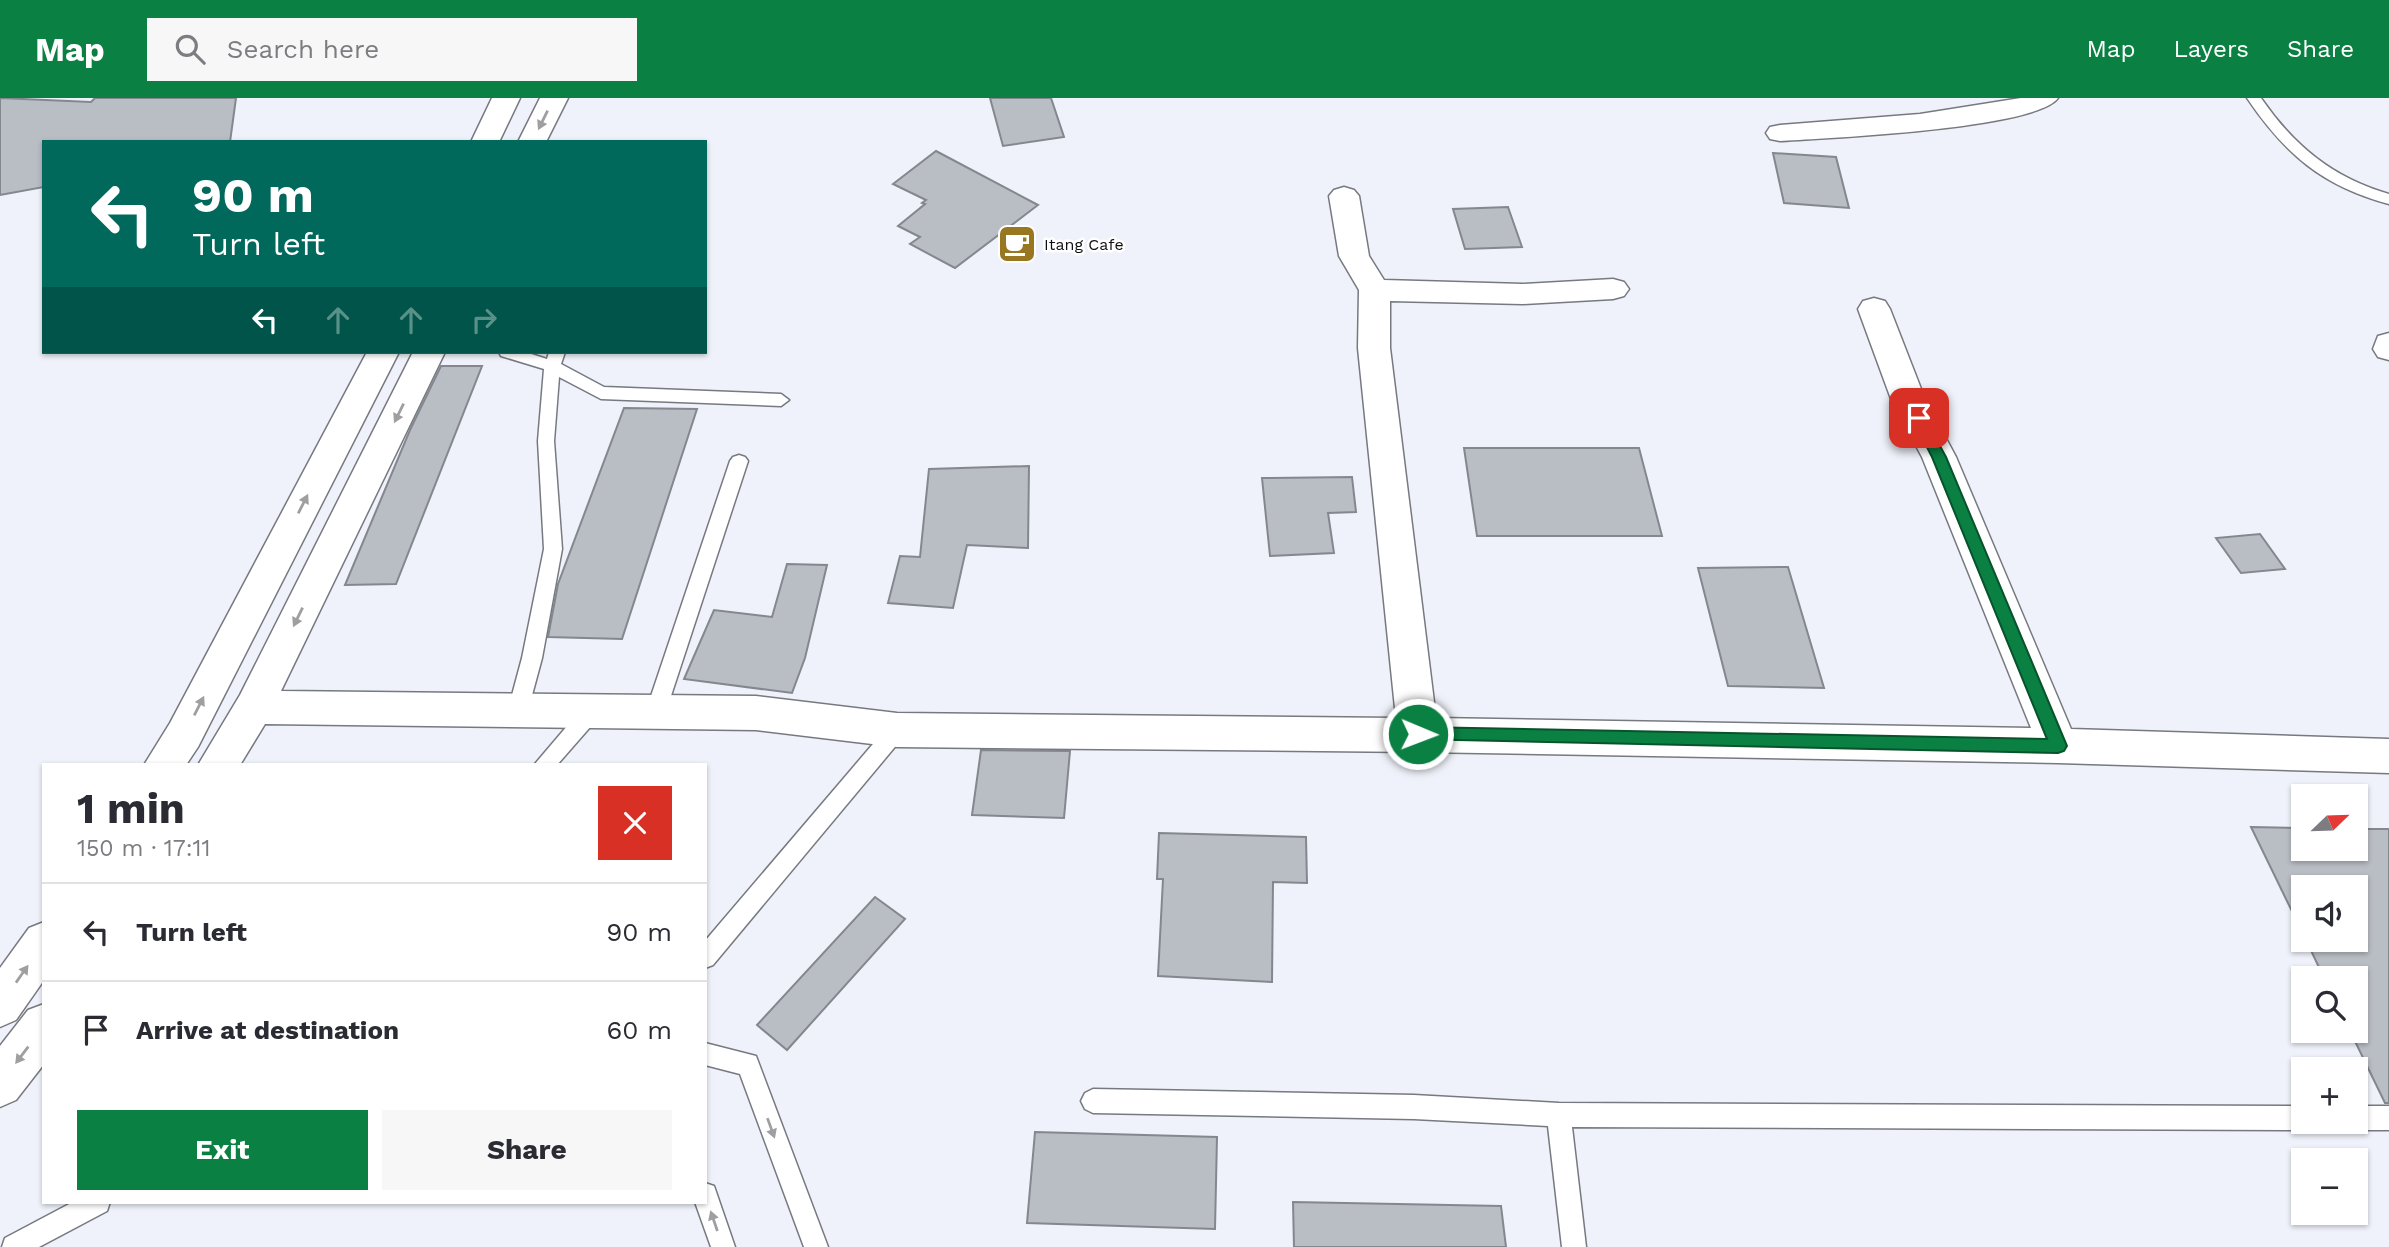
<!DOCTYPE html>
<html lang="en">
<head>
<meta charset="utf-8">
<style>
	:root { --surface:#fff; --page:#f7f7f7; --text:#2b2b33; --muted:#7c7c81; --line:#e1e1e2; --accent:#0b8043 }
	body { margin:0; font-family:"Work Sans",sans-serif; background:var(--page); color:var(--text); height:100vh; display:flex; flex-direction:column; font-size:26px; white-space:nowrap }
	* { box-sizing:border-box; margin:0 }
	p { font-size:23px; color:var(--muted) }
	.icon { flex:none; width:38px; height:38px; fill:none; stroke:currentColor; stroke-width:2; stroke-linecap:round; stroke-linejoin:round }
	.map { position:relative; flex:1; overflow:hidden }
	.drawer { position:absolute; left:42px; top:665px; width:665px; height:441px; display:flex; flex-direction:column; background:var(--surface); border-radius:0px; box-shadow:0 2px 5px #0004 }
	.drawer>* { flex:none }
	.banner { position:absolute; left:42px; top:42px; width:665px; height:214px; border-radius:0px; box-shadow:0 2px 5px #0004; background:#00695c; color:#fff; overflow:hidden }
	.needle { width:46px; rotate:67deg }
	.controls { position:absolute; left:2291px; top:686px; display:grid; gap:14px }
	.controls a { display:grid; place-items:center; width:77px; height:77px; border-radius:0px; background:var(--surface); box-shadow:0 2px 5px #0004; font-size:35px }
	.pin { position:absolute; display:grid; place-items:center; width:60px; height:60px; color:#fff; margin:-30px; border-radius:14px; box-shadow:0 4px 10px #0006 }
	.me { position:absolute; width:77px; margin:-38px; rotate:91deg; stroke-linejoin:round; filter:drop-shadow(0 0 5px #0008) }
	.turn { display:flex; align-items:center; gap:24px; height:147px; padding:0 35px; font-size:32px }
	.turn .icon { width:91px; height:91px; stroke-width:2.5 }
	.turn b { display:block; font-size:49px; line-height:60px }
	.lanes { display:flex; align-items:center; height:66px; padding:0 35px; background:#0003; justify-content:center; gap:35px; direction:ltr }
	.lanes .off { opacity:.35 }
	.round { display:grid; place-items:center; flex:none; width:74px; height:74px; border-radius:0px; background:var(--page) }
	.head { display:flex; align-items:center; justify-content:space-between; height:119px; padding:0 35px }
	h1 { font-size:42px; font-weight:700; line-height:52px }
	.primary-button { display:flex; gap:14px; margin-top:auto; padding:14px 35px }
	.primary-button a { flex:1; height:80px; border-radius:0px; background:var(--accent); color:#fff; font-size:28px; font-weight:700; line-height:80px; text-align:center }
	.primary-button a+a { background:var(--page); color:var(--text) }
	ul { padding:0; list-style:none }
	li { display:flex; align-items:center; gap:21px; height:98px; padding:0 35px; border-top:2px solid var(--line) }
	li div { flex:1 }
	li b { display:block; font-size:26px }
	li em { font-style:normal }
	header { display:flex; align-items:center; gap:42px; box-sizing:border-box; height:98px; padding:0 35px; background:var(--accent); color:#fff }
	header strong { font-size:33px }
	nav { display:flex; gap:38px; margin-inline-start:auto; font-size:24px }
	.search { width:490px; height:63px; background:var(--page); display:flex; align-items:center; gap:18px; box-sizing:border-box; padding:0 24px; border-radius:0px; color:var(--muted); font-size:26px }
	.map>svg:first-child { display:block }
</style>
</head>
<body>
<header>
<strong>Map</strong>
<div class="search"><svg class="icon" aria-label="search" viewBox="0 0 24 24"><circle cx="10" cy="10" r="6"/><path d="M15 15l6 6"/></svg>Search here</div>
<nav><a>Map</a><a>Layers</a><a>Share</a></nav>
</header>
<div class="map">
<svg width="2389" height="1149" viewBox="0 0 2389 1149">
	<rect width="100%" height="100%" fill="#eff2fa"/>
	<g fill="#b9bdc4" stroke="#84878e" stroke-width="2">
		<polygon points="0,0 91,4 95,0 236,0 230,44 44,44 44,89 0,97"/>
		<polygon points="990,0 1051,0 1064,39 1003,48"/>
		<polygon points="936,53 1038,107 955,170 910,146 920,139 898,128 925,106 922,105 926,102 893,86"/>
		<polygon points="1773,55 1836,59 1849,110 1784,105"/>
		<polygon points="1508,109 1522,149 1465,151 1453,111"/>
		<polygon points="441,268 482,268 396,486 345,487 410,332"/>
		<polygon points="624,310 697,311 622,541 548,539 558,486"/>
		<polygon points="1464,350 1639,350 1662,438 1477,438"/>
		<polygon points="1029,368 1028,450 967,447 953,510 888,505 900,458 920,459 929,371"/>
		<polygon points="1352,379 1356,414 1328,415 1334,455 1270,458 1262,380"/>
		<polygon points="2260,436 2285,471 2241,475 2216,440"/>
		<polygon points="787,466 827,467 805,560 792,595 684,581 714,512 772,519"/>
		<polygon points="1788,469 1824,590 1728,588 1698,470"/>
		<polygon points="981,652 1070,653 1064,720 972,717"/>
		<polygon points="2251,729 2303,730 2303,751 2356,751 2356,731 2389,731 2389,1005 2385,1005 2350,933 2356,933 2356,880 2324,880 2306,842 2356,842 2356,789 2303,789 2303,836"/>
		<polygon points="1159,735 1306,739 1307,785 1273,784 1272,884 1158,878 1163,781 1157,781"/>
		<polygon points="875,799 905,821 787,952 757,927"/>
		<polygon points="1035,1034 1217,1039 1215,1131 1027,1125"/>
		<polygon points="1293,1104 1501,1108 1506,1149 1294,1149"/>
	</g>
	<g fill="none" stroke-linecap="round" stroke-linejoin="round">
		<defs>
			<g id="service">
				<path d="M2247,0H2261C2294,48 2333,80 2389,96V106C2322,88 2285,56 2247,0Z"/>
				<polygon points="499,254 525,254 547,261 549,254 565,254 561,266 604,289 781,296 789,302 781,308 601,301 559,279 554,343 562,451 542,560 528,612 525,618 518,620 511,618 508,612 522,560 544,451 538,343 544,271 501,258"/>
				<polygon points="739,357 745,359 748,363 666,613 663,619 656,621 649,619 646,613 730,363 733,359"/>
				<polygon points="592,605 599,607 602,613 599,619 557,667 534,667 585,607"/>
				<polygon points="897,624 904,626 907,632 904,638 713,867 705,870 705,843 890,626"/>
				<polygon points="705,945 756,958 828,1149 804,1149 740,976 705,967"/>
				<polygon points="1093,991 1414,997 1559,1005 2303,1008 2303,1024 2313,1024 2311,1028 2303,1032 1572,1029 1586,1149 1562,1149 1548,1028 1414,1021 1093,1015 1085,1011 1081,1003 1085,995"/>
				<polygon points="2356,1008 2389,1008 2389,1032 2356,1032 2348,1028 2346,1024 2356,1024"/>
				<polygon points="705,1085 714,1088 735,1149 711,1149 695,1104 705,1104"/>
				<polygon points="73,1104 110,1104 107,1113 39,1149 2,1149 5,1140"/>
			</g>
			<g id="minor">
				<polygon points="492,0 520,0 499,44 471,44"/>
				<polygon points="540,0 568,0 546,44 518,44"/>
				<path d="M2021,0H2058C2036,31 1825,40 1780,43L1770,41L1766,35L1770,29L1780,27L1920,16Z"/>
				<polygon points="1344,89 1354,92 1359,98 1369,158 1384,182 1523,186 1613,181 1624,184 1629,191 1624,198 1613,201 1523,206 1390,203 1390,250 1436,620 2031,630 1922,359 1891,301 1858,211 1863,203 1874,200 1885,203 1890,211 1925,301 1956,359 2071,631 2389,641 2389,675 2058,665 1418,654 897,649 756,632 265,626 240,667 198,667 240,597 413,254 445,254 281,593 756,598 897,615 1396,620 1358,250 1359,192 1339,158 1329,98 1334,92"/>
				<polygon points="2389,235 2389,262 2378,259 2373,251 2378,238"/>
				<polygon points="367,254 399,254 198,649 186,667 144,667 170,625"/>
				<polygon points="44,824 44,882 16,922 0,929 0,870 29,830"/>
				<polygon points="44,906 44,966 16,1002 0,1009 0,948 28,912"/>
			</g>
		</defs>
		<use href="#service" stroke="#767980" stroke-width="3"/>
		<use href="#minor" stroke="#767980" stroke-width="3"/>
		<use href="#service" fill="#fff" fill-rule="evenodd"/>
		<use href="#minor" fill="#fff" fill-rule="evenodd"/>
	</g>
	<defs><path id="oneway-solid" d="M-6-.8H1V-3.2L6.5 0L1 3.2V.8H-6Z" transform="scale(1.75)"/></defs>
	<g fill="#9f9fa1">
		<use href="#oneway-solid" transform="translate(543 22) rotate(116)"/>
		<use href="#oneway-solid" transform="translate(399 315) rotate(116)"/>
		<use href="#oneway-solid" transform="translate(303 406) rotate(-63)"/>
		<use href="#oneway-solid" transform="translate(298 519) rotate(116)"/>
		<use href="#oneway-solid" transform="translate(199 608) rotate(-63)"/>
		<use href="#oneway-solid" transform="translate(22 876) rotate(-55)"/>
		<use href="#oneway-solid" transform="translate(22 957) rotate(127)"/>
		<use href="#oneway-solid" transform="translate(771 1030) rotate(70)"/>
		<use href="#oneway-solid" transform="translate(714 1123) rotate(-109)"/>
	</g>
	<polygon fill="#0b8043" stroke="#07532c" stroke-width="2" points="1919,315 1923,317 1946,359 2067,648 2064,653 2058,655 1412,641 1410,636 1412,632 1418,629 2047,641 1932,359 1912,320"/>
	<defs>
		<symbol id="cafe-square" viewBox="-11 -11 22 22"><rect x="-9" y="-9" width="18" height="18" rx="4" fill="#997620" stroke="#fff"/><path d="M-5.5-4.5H6V0H3Q3 3.5 0 3.5H-2.5Q-5.5 3.5-5.5 0ZM3-3.2v2h1.7v-2ZM-6 4.5H4V6H-6Z" fill="#fff"/></symbol>
	</defs>
	<g fill-rule="evenodd">
		<use href="#cafe-square" x="995" y="124" width="44" height="44"/>
	</g>
	<g text-anchor="middle" stroke-width="5" stroke-linejoin="round" paint-order="stroke">
		<g font-size="16" fill="#0f1013" stroke="#fff" text-anchor="start">
			<text x="1044" y="152">Itang Cafe</text>
		</g>
	</g>
</svg>
<div class="controls">
<a><svg class="needle" viewBox="-14 -14 28 28"><path d="M0-13l5 13h-10z" fill="#e53935"/><path d="M0 13l5-13h-10z" fill="#7c7c81"/></svg></a>
<a><svg class="icon" aria-label="sound" viewBox="0 0 24 24"><path d="M4 9h4l5-4v14l-5-4H4zM17 9q2 3 0 6"/></svg></a>
<a><svg class="icon" aria-label="search" viewBox="0 0 24 24"><circle cx="10" cy="10" r="6"/><path d="M15 15l6 6"/></svg></a>
<a>+</a>
<a>−</a>
</div>
<div class="pin" style="left:1919px;top:320px;background:#d93025"><svg class="icon" aria-label="arrive" viewBox="0 0 24 24"><path d="M6 21V4h12l-3 4 3 4H6"/></svg></div>
<svg class="me" style="left:1418px;top:636px" viewBox="-20 -20 40 40"><circle r="17" fill="#0b8043" stroke="#fff" stroke-width="3"/><path d="M0-11L8 9 0 5-8 9z" fill="#fff"/></svg>
<div class="banner">
<div class="turn"><svg class="icon" aria-label="left" viewBox="0 0 24 24"><path d="M17 20v-9H6M10 6l-5 5 5 5"/></svg><div><b>90 m</b>Turn left</div></div>
<div class="lanes"><svg class="icon" aria-label="left" viewBox="0 0 24 24"><path d="M17 20v-9H6M10 6l-5 5 5 5"/></svg><svg class="icon off" aria-label="ahead" viewBox="0 0 24 24"><path d="M12 20V5M6 11l6-6 6 6"/></svg><svg class="icon off" aria-label="ahead" viewBox="0 0 24 24"><path d="M12 20V5M6 11l6-6 6 6"/></svg><svg class="icon off" aria-label="right" viewBox="0 0 24 24"><path d="M7 20v-9h11M14 6l5 5-5 5"/></svg></div>
</div>
<section class="drawer">
<div class="head"><div><h1>1 min</h1><p>150 m · 17:11</p></div><a class="round" style="background:#d93025;color:#fff"><svg class="icon" aria-label="close" viewBox="0 0 24 24"><path d="M6 6l12 12M18 6L6 18"/></svg></a></div>
<ul>
<li><svg class="icon" aria-label="left" viewBox="0 0 24 24"><path d="M17 20v-9H6M10 6l-5 5 5 5"/></svg><div><b>Turn left</b></div><em>90 m</em></li>
<li><svg class="icon" aria-label="arrive" viewBox="0 0 24 24"><path d="M6 21V4h12l-3 4 3 4H6"/></svg><div><b>Arrive at destination</b></div><em>60 m</em></li>
</ul>
<div class="primary-button"><a>Exit</a><a>Share</a></div>
</section>
</div>
</body>
</html>
